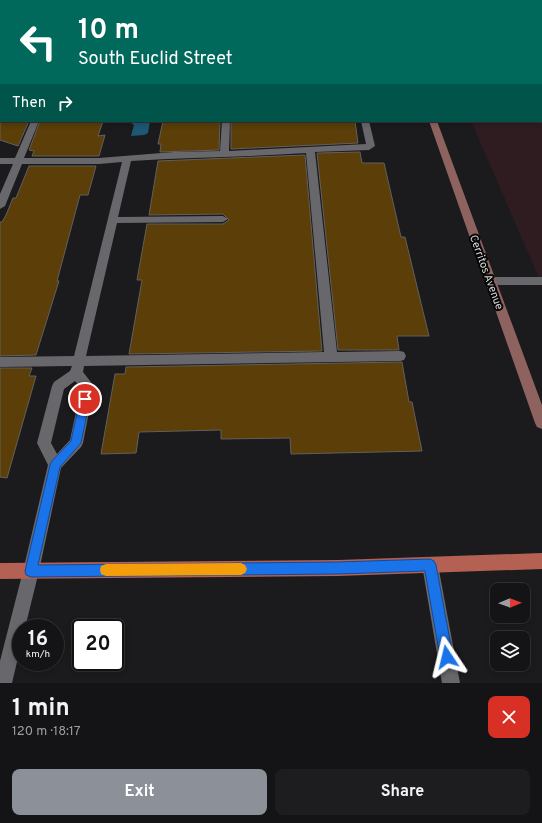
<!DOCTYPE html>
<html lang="en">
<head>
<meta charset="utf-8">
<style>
	:root { --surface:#141416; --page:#1d1d1f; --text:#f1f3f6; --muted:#9d9ea1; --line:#333335; --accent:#8c9099 }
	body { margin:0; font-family:Overpass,sans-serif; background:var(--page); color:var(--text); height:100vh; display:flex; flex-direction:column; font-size:15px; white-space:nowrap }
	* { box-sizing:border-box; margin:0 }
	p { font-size:13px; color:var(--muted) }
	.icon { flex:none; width:22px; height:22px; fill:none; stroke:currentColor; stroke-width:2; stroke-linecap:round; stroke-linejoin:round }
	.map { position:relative; height:683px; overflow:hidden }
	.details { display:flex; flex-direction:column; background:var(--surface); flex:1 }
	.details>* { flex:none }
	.hud { position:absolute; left:0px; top:0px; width:542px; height:122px; box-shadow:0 2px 6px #0003,0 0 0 1px var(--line); background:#00695c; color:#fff; overflow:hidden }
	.needle { width:26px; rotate:89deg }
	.buttons { position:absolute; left:490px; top:583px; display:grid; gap:8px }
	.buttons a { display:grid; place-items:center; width:40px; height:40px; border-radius:8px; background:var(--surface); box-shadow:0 2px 6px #0003,0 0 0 1px var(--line); font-size:20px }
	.speed { position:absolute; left:12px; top:619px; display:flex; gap:8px; font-size:20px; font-weight:700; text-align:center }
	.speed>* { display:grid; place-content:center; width:52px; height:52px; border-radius:50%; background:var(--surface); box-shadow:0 2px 6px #0003,0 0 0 1px var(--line); line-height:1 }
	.speed small { font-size:10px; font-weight:400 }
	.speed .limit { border:2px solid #111; border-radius:6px; background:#fff; color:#111 }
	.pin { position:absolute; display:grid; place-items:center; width:34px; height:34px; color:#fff; margin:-17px; border:2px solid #fff; border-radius:50%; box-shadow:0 1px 4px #0007 }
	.me { position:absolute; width:44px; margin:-22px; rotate:350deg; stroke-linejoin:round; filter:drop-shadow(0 0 3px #0008) }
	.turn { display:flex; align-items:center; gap:14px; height:84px; padding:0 12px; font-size:18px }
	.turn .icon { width:52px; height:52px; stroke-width:2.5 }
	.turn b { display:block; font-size:28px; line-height:34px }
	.then { display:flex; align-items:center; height:38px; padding:0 12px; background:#0003; gap:8px; font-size:15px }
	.round { display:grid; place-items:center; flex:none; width:42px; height:42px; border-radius:8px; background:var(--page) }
	.overview { display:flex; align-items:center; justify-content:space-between; height:68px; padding:0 12px }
	h1 { font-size:24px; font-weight:700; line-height:30px }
	.button { display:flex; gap:8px; margin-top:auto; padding:8px 12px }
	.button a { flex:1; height:46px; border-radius:8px; background:var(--accent); color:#fff; font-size:16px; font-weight:700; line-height:46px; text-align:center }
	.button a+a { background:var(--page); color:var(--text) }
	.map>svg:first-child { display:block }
</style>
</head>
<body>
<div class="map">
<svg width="542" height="683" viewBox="0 0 542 683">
	<rect width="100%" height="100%" fill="#1b1a1d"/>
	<polygon fill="#2e1c20" points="419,0 542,0 542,285 471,121 541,121 541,1"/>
	<polygon fill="#1d5875" points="131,121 150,121 148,133 144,135 131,136 134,125 131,123"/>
	<g fill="#5b3e08" stroke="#63605d">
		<polygon points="0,121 29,121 18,146 0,140"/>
		<polygon points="40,121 103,121 98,136 105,135 99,156 32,156 34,151 29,150"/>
		<polygon points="163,121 220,121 219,150 160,152 161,144 158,144"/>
		<polygon points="231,121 355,121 358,143 231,149"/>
		<polygon points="360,152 362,163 384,163 401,237 405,237 429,336 397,336 399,350 338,350 317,153"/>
		<polygon points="305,155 322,351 129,354 142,280 137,280 147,224 223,224 229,220 223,214 149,215 158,161"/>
		<polygon points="29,166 96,166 88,195 80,195 57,281 59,281 36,355 0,356 0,222 2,222 6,215 13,198 16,198"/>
		<polygon points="402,362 409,402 412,402 422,451 291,454 290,438 221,439 221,430 139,432 136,453 101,454 115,374 125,374 126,367"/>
		<polygon points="0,368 32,368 29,376 36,376 7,478 0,477"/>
	</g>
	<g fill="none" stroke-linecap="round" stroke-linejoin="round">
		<g fill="#68676b" fill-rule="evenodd">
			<polygon points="74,0 81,0 74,1"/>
			<rect x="183" y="0" width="6" height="1"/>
			<rect x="271" y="0" width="11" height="1"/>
			<rect x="291" y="0" width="6" height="1"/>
			<rect x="541" y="26" width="1" height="6"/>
			<rect x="0" y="76" width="1" height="4"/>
			<rect x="541" y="81" width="1" height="4"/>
			<rect x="541" y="105" width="1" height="4"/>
			<path d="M31,121H39L24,158H99L174,152L220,151L222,121H230L229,151L366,144L361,121H369L375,146L369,150L315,152L337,352L400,351L404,352L406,356L404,360L400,361L84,366L83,372L94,386L83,443L81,447L61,468L39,571L37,577L31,579L25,577L23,571L48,465L37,443L52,386L54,382L70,371L72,366L0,367V357L74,356L122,162L99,164H22L5,206L0,209V194L13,164H0V158H15ZM306,153L324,352L86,356L117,223L223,222L228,219L223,216L118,217L131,161C189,157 248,157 306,153ZM75,381L81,388L70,440L57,454L51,443L64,389Z"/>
			<polygon points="491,277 542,277 542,285 491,285 487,284 485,281 487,278"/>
			<polygon points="430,557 436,559 438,565 460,683 442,683 422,565 424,559"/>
		</g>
		<polygon fill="#68676b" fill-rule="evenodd" points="31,563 37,565 39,571 25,628 21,628 21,645 12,683 0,683 0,661 23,571 25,565"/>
		<g fill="#8e635f" fill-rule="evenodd">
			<rect x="387" y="0" width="6" height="1"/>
			<polygon points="429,121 437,121 542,405 542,429 537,427 535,423"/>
		</g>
		<polygon fill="#b46052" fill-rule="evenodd" points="542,553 542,569 338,576 0,579 0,563 338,560"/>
	</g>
	<polygon fill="#1a73e8" stroke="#114b97" points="85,395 88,396 90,399 81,443 60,467 38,565 338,562 430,559 434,561 436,565 453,657 451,661 447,663 442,661 440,657 425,571 338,574 31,577 26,575 25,571 50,465 52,461 71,441 80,399 81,396"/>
	<polygon fill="#f59e0b" points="241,563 245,565 247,569 245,573 241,575 106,576 101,574 100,570 101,566 106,564"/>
	<g text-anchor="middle" stroke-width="4" stroke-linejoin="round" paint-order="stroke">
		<g font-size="11" fill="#d8d7d9" stroke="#060606">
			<text transform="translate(487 272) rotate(70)" y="4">Cerritos Avenue</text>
		</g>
	</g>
</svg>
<div class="buttons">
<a><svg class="needle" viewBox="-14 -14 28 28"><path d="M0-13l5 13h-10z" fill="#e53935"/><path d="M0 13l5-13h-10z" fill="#9d9ea1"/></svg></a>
<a><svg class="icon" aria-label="layers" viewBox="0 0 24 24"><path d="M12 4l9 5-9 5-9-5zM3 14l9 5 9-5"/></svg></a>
</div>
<div class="speed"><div>16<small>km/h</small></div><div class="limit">20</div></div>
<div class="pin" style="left:85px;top:399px;background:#d93025"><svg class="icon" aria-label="arrive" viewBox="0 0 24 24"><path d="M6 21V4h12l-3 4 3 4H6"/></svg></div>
<svg class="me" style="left:447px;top:657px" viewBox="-20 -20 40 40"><path d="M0-17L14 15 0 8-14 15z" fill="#1a73e8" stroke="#fff" stroke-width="4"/></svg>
<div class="hud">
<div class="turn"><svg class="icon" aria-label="left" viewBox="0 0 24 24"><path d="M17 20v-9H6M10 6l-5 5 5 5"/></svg><div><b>10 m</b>South Euclid Street</div></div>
<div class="then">Then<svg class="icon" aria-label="right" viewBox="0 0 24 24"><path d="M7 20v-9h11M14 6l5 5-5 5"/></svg></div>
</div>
</div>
<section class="details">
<div class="overview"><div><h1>1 min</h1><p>120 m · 18:17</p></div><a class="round" style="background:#d93025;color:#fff"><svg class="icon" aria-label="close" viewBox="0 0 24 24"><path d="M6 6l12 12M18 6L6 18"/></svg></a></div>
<div class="button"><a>Exit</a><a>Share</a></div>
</section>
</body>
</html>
